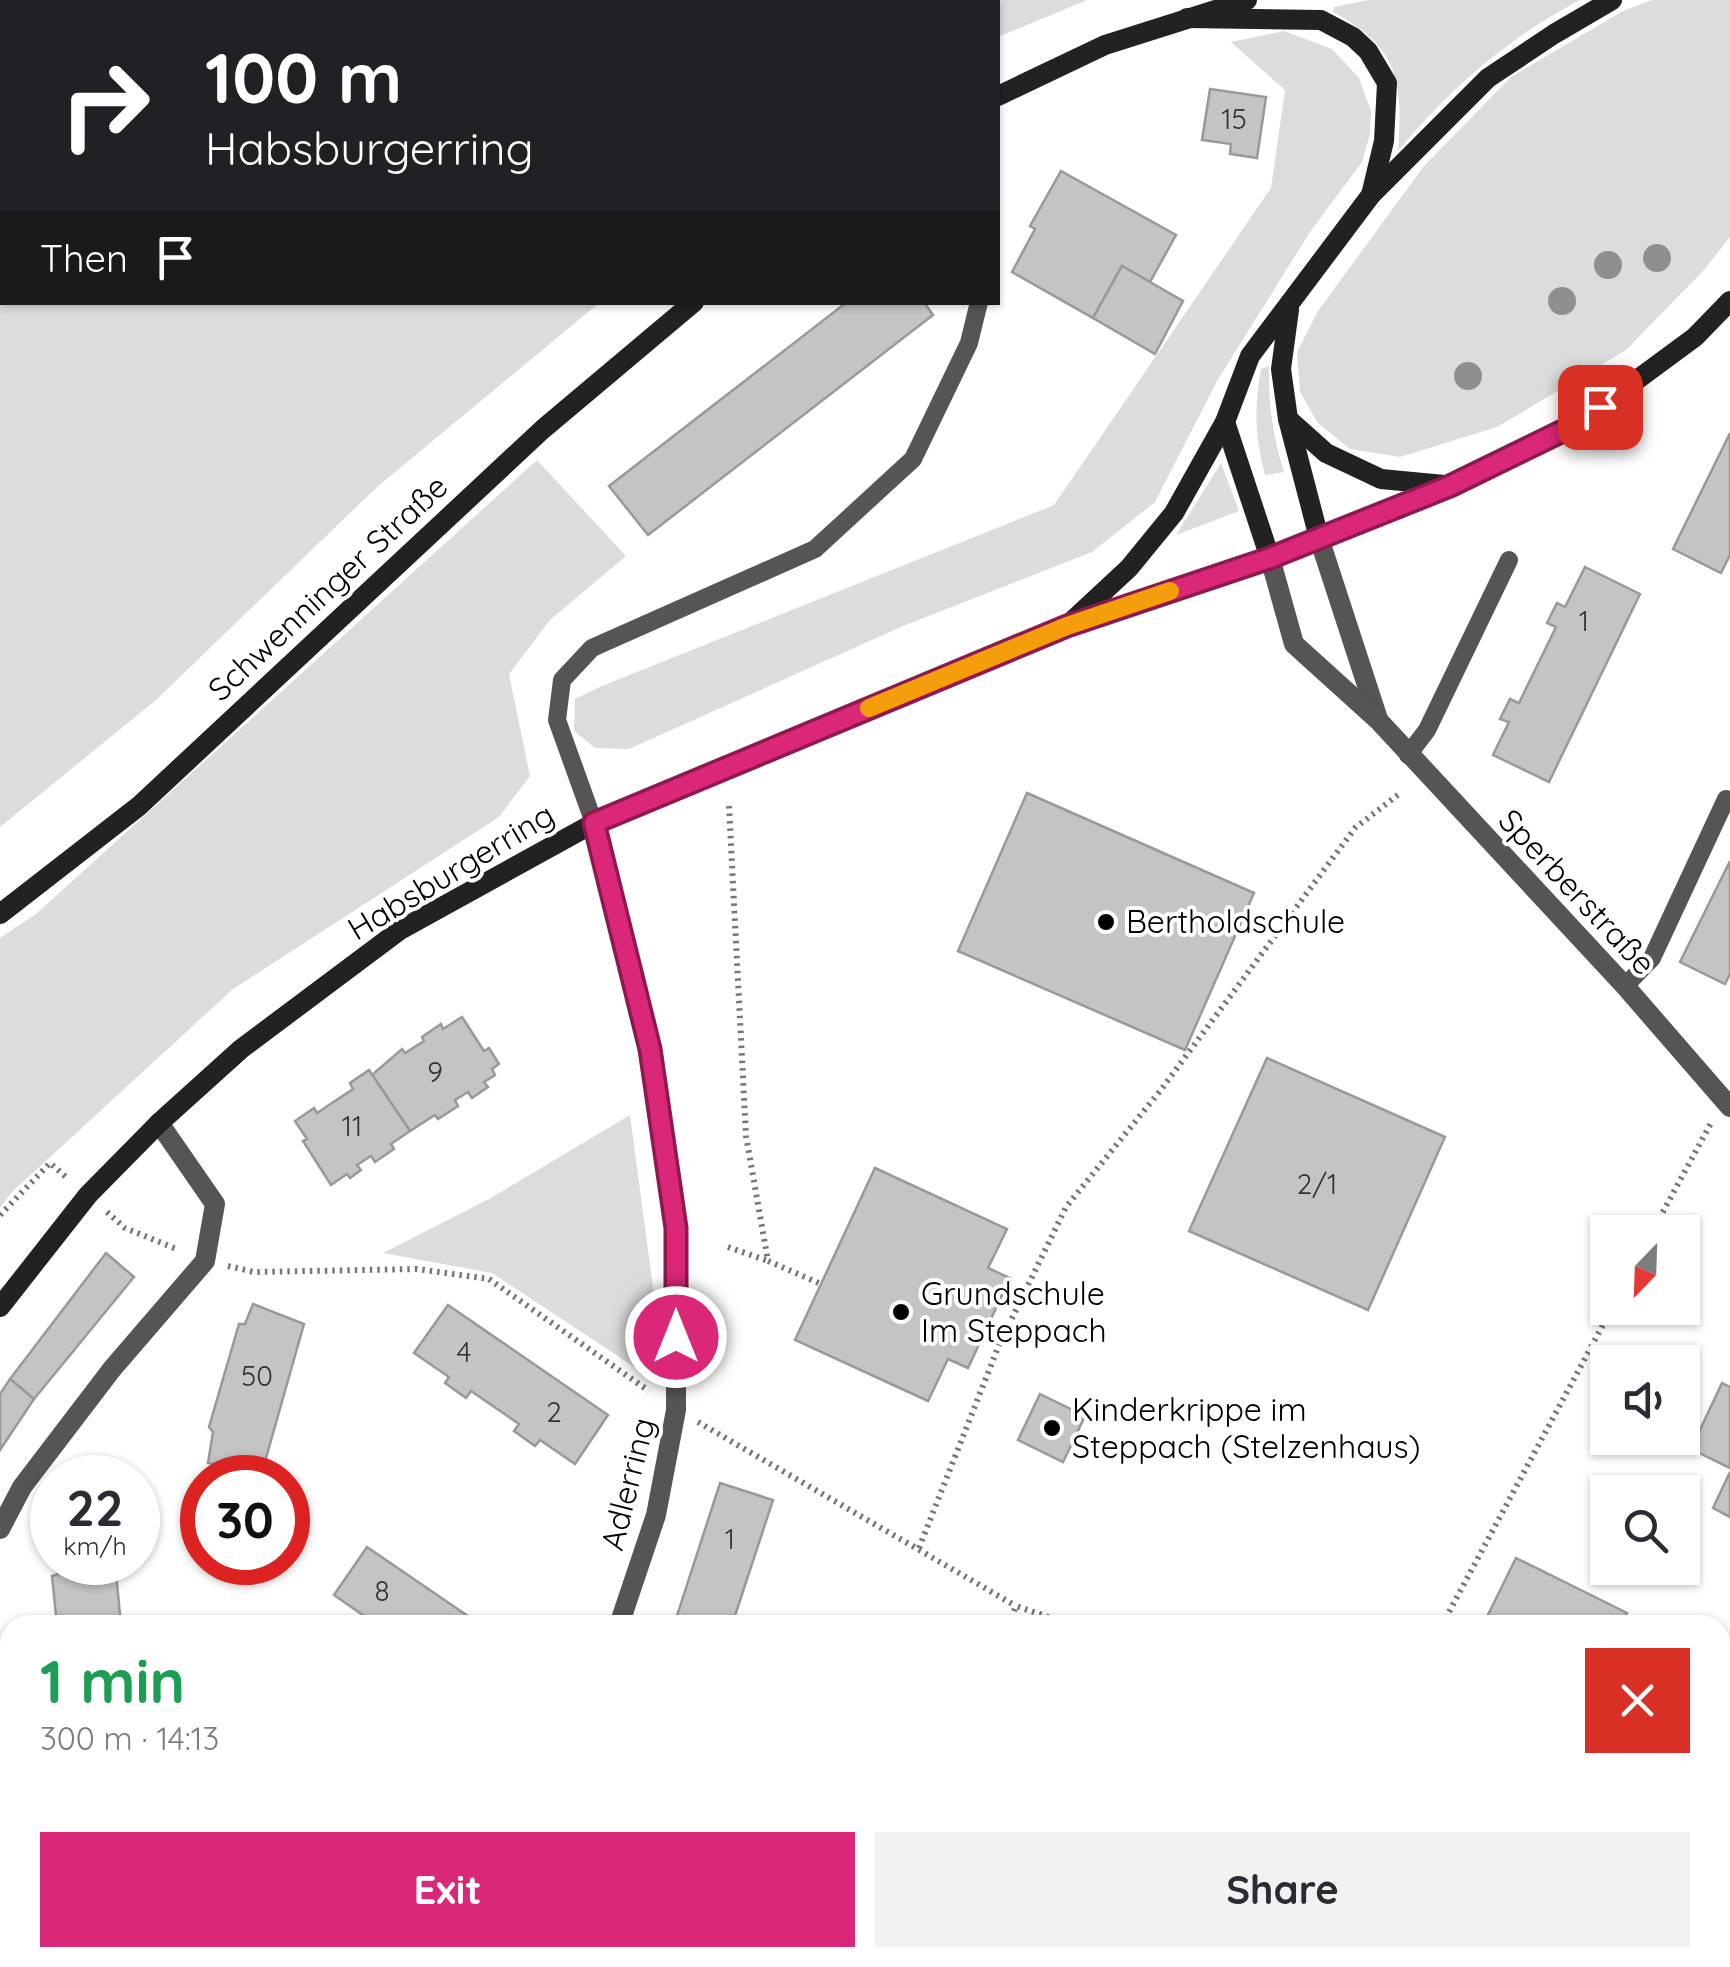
<!DOCTYPE html>
<html lang="en">
<head>
<meta charset="utf-8">
<style>
	:root { --surface:#fff; --page:#f2f2f3; --text:#2b2b33; --muted:#7c7c81; --accent:#db2777 }
	body { margin:0; font-family:Quicksand,sans-serif; background:var(--page); color:var(--text); height:100vh; display:flex; flex-direction:column; font-size:38px; white-space:nowrap }
	* { box-sizing:border-box; margin:0 }
	p { font-size:32px; color:var(--muted) }
	.icon { flex:none; width:55px; height:55px; fill:none; stroke:currentColor; stroke-width:2; stroke-linecap:round; stroke-linejoin:round }
	.map { position:relative; flex:1; overflow:hidden }
	.panel { position:absolute; left:0px; top:1615px; width:1730px; height:352px; display:flex; flex-direction:column; background:var(--surface); border-radius:30px 30px 0 0; box-shadow:0 2px 8px #0004 }
	.panel>* { flex:none }
	.top-card { position:absolute; left:0px; top:0px; width:1000px; height:305px; box-shadow:0 2px 8px #0004; background:#202124; color:#fff; overflow:hidden }
	.needle { width:65px; rotate:203deg }
	.fabs { position:absolute; left:1590px; top:1215px; display:grid; gap:20px }
	.fabs a { display:grid; place-items:center; width:110px; height:110px; border-radius:0px; background:var(--surface); box-shadow:0 2px 8px #0004; font-size:50px }
	.speed { position:absolute; left:30px; top:1455px; display:flex; gap:20px; font-size:50px; font-weight:700; text-align:center }
	.speed>* { display:grid; place-content:center; width:130px; height:130px; border-radius:50%; background:var(--surface); box-shadow:0 2px 8px #0004; line-height:1 }
	.speed small { font-size:25px; font-weight:400 }
	.speed .limit { border:15px solid #d22; background:#fff; color:#111 }
	.pin { position:absolute; display:grid; place-items:center; width:85px; height:85px; color:#fff; margin:-42px; border-radius:20px; box-shadow:0 5px 15px #0006 }
	.me { position:absolute; width:110px; margin:-55px; rotate:0deg; stroke-linejoin:round; filter:drop-shadow(0 0 8px #0008) }
	.turn { display:flex; align-items:center; gap:35px; height:210px; padding:0 40px; font-size:45px }
	.turn .icon { width:130px; height:130px; stroke-width:2.5 }
	.turn b { display:block; font-size:70px; line-height:85px }
	.then { display:flex; align-items:center; height:95px; padding:0 40px; background:#0003; gap:20px; font-size:38px }
	.round { display:grid; place-items:center; flex:none; width:105px; height:105px; border-radius:0px; background:var(--page) }
	.overview { display:flex; align-items:center; justify-content:space-between; height:170px; padding:0 40px }
	h1 { font-size:60px; font-weight:800; line-height:75px; color:#1e9e55 }
	.primary-button { display:flex; gap:20px; margin-top:auto; padding:20px 40px }
	.primary-button a { flex:1; height:115px; border-radius:0px; background:var(--accent); color:#fff; font-size:40px; font-weight:800; line-height:115px; text-align:center }
	.primary-button a+a { background:var(--page); color:var(--text) }
	.map>svg:first-child { display:block }
</style>
</head>
<body>
<div class="map">
<svg width="1730" height="1967" viewBox="0 0 1730 1967">
	<rect width="100%" height="100%" fill="#fff"/>
	<g fill="#dcdcdc">
		<polygon points="0,0 1087,0 998,37 998,2 2,2 2,302 599,303 377,487 156,700 0,827"/>
		<path d="M1369,0H1580C1508,38 1450,88 1398,151C1403,81 1399,47 1333,12L1334,7Z"/>
		<polygon points="1652,0 1730,0 1730,237 1703,271 1626,350 1497,427 1400,457 1350,449 1318,423 1300,392 1297,352 1318,311 1424,166 1511,77 1623,11"/>
		<polygon points="1284,31 1332,49 1359,78 1371,111 1370,134 1362,162 1310,232 1217,381 1155,502 1092,552 903,626 629,749 595,748 574,731 575,699 602,686 1054,505 1271,188 1285,90 1231,42"/>
		<path d="M1269,366C1268,404 1273,436 1284,472L1265,475C1255,438 1254,407 1261,369Z"/>
		<polygon points="537,460 626,556 550,620 509,674 530,776 499,817 233,989 11,1193 0,1208 0,938 36,914"/>
		<polygon points="1221,463 1239,511 1176,535"/>
		<polygon points="630,1115 653,1287 651,1378 492,1273 383,1253 489,1199"/>
	</g>
	<g fill="none" stroke-linecap="round" stroke-linejoin="round">
		<polyline stroke="#a3a3a3" stroke-width="11" points="1107,1967 1111,1958"/>
	</g>
	<g fill="#c4c4c4" stroke="#999" stroke-width="2.5">
		<polygon points="1210,89 1266,97 1257,158 1230,154 1231,144 1202,140"/>
		<polygon points="1061,171 1176,235 1150,282 1122,266 1093,318 1012,272 1035,229 1030,226"/>
		<polygon points="1122,266 1183,301 1155,354 1093,318"/>
		<polygon points="847,302 924,302 933,315 648,535 609,486"/>
		<polygon points="1730,433 1730,555 1721,573 1673,549"/>
		<polygon points="1585,567 1640,594 1549,782 1493,755 1509,722 1500,719 1510,699 1519,703 1556,627 1547,623 1557,603 1565,607"/>
		<polygon points="1027,793 1254,893 1185,1050 958,951"/>
		<polygon points="1730,861 1730,974 1725,984 1680,962"/>
		<polygon points="462,1017 484,1051 489,1048 499,1064 492,1069 495,1075 484,1082 488,1087 472,1098 468,1092 455,1100 458,1106 438,1119 435,1115 410,1131 372,1075 402,1049 405,1053 424,1041 422,1037 441,1024 443,1029"/>
		<polygon points="1267,1058 1445,1137 1368,1310 1189,1231"/>
		<polygon points="369,1070 410,1131 391,1144 394,1149 375,1162 371,1156 357,1165 361,1170 350,1178 347,1174 331,1185 303,1141 307,1139 295,1121 314,1108 317,1113 353,1089 350,1083"/>
		<polygon points="875,1168 1007,1229 988,1268 1010,1278 968,1368 948,1359 928,1401 795,1340"/>
		<polygon points="106,1253 134,1277 34,1399 10,1379"/>
		<polygon points="253,1304 304,1324 262,1472 208,1463 213,1432 209,1427 239,1324 245,1324"/>
		<polygon points="448,1305 608,1415 575,1464 540,1440 535,1446 514,1431 519,1424 471,1391 466,1398 445,1383 449,1377 414,1353"/>
		<polygon points="10,1379 34,1399 0,1450 0,1394"/>
		<polygon points="1722,1383 1730,1387 1730,1468 1691,1449"/>
		<polygon points="1040,1394 1085,1416 1063,1462 1018,1440"/>
		<polygon points="1730,1472 1730,1517 1713,1508"/>
		<polygon points="720,1483 773,1500 732,1625 674,1625"/>
		<polygon points="367,1547 481,1625 362,1625 367,1618 334,1595"/>
		<polygon points="1516,1558 1627,1613 1621,1625 1483,1625"/>
		<polygon points="58,1562 115,1562 121,1625 57,1625 52,1576 58,1574"/>
		<polygon points="1730,1826 1730,1908 1720,1903 1720,1847"/>
		<polygon points="8,1899 10,1958 29,1960 16,1967 0,1967 0,1904"/>
		<polygon points="1319,1958 1388,1958 1383,1967 1315,1967"/>
	</g>
	<g fill="none" stroke-linecap="round" stroke-linejoin="round">
		<g stroke="#777" stroke-width="6" stroke-dasharray="2.5 5" stroke-linecap="butt">
			<polyline points="729,806 746,1136 768,1261 821,1284"/>
			<polyline points="107,1212 125,1228 179,1250"/>
			<polyline points="0,1215 50,1163 67,1178"/>
			<polyline points="1652,1232 1711,1123"/>
			<polyline points="728,1247 768,1261"/>
			<polyline points="228,1266 254,1272 417,1269 489,1279 649,1391"/>
			<polyline points="698,1422 1016,1606"/>
			<polyline points="919,1548 999,1345 1066,1207 1160,1091 1355,828 1399,794"/>
			<polyline points="1008,1625 1016,1606 1072,1625"/>
			<polyline points="1442,1625 1612,1308"/>
			<polyline points="1720,1924 1730,1929"/>
			<polyline points="1696,1958 1711,1967"/>
			<polyline points="860,1967 865,1958"/>
			<polyline points="1150,1967 1154,1958"/>
		</g>
		<g stroke="#555" stroke-width="18">
			<polyline points="1408,755 1427,730 1509,560"/>
			<polyline points="594,823 557,720 562,680 592,648 815,549 913,459 969,343 979,302"/>
			<polyline points="1625,986 1652,958 1726,799"/>
		</g>
		<g stroke="#555" stroke-width="20">
			<polyline points="1319,538 1378,719"/>
			<polyline points="1270,558 1294,644 1378,720 1625,986 1730,1107"/>
			<polyline points="594,823 650,1049 676,1228 676,1410 656,1515 619,1625"/>
			<polyline points="0,1529 22,1487 112,1369 205,1261 215,1204 159,1123"/>
			<polyline points="498,1967 501,1958"/>
		</g>
		<g stroke="#222" stroke-width="20">
			<polyline points="1187,18 1321,20 1353,37 1368,51 1387,83 1384,141 1371,195"/>
			<polyline points="998,96 1105,45 1247,0"/>
			<polyline points="1289,310 1281,369 1288,419 1319,538"/>
			<polyline points="1288,419 1326,453 1381,479 1444,485"/>
			<polyline points="1225,422 1270,558"/>
			<polyline points="1072,621 1129,568 1174,513 1225,422 1250,356 1371,195 1488,78 1554,34 1612,0"/>
			<polyline points="0,914 139,806 543,429 694,302"/>
			<polyline points="0,1307 88,1195 159,1123 241,1049 400,930 594,823 1067,626 1270,558 1451,486 1577,424 1695,337 1730,301"/>
		</g>
	</g>
	<g fill="#8f8f8f">
		<circle cx="1657" cy="258" r="14"/>
		<circle cx="1608" cy="265" r="14"/>
		<circle cx="1562" cy="301" r="14"/>
		<circle cx="1468" cy="376" r="14"/>
	</g>
	<g fill="none" stroke-linecap="round" stroke-linejoin="round">
		<defs>
			<polyline id="route" points="676,1337 676,1228 650,1049 594,823 1067,626 1270,558 1450,486 1577,424 1600,407"/>
		</defs>
		<use href="#route" stroke="#8e194d" stroke-width="25"/>
		<use href="#route" stroke="#db2777" stroke-width="18"/>
		<polyline stroke="#f59e0b" stroke-width="18" points="869,708 1067,626 1170,591"/>
	</g>
	<g fill="#000" stroke="#fff" stroke-width="4">
		<circle cx="1106" cy="922" r="10"/>
		<circle cx="901" cy="1312" r="10"/>
		<circle cx="1052" cy="1428" r="10"/>
	</g>
	<g text-anchor="middle" stroke-width="8" stroke-linejoin="round" paint-order="stroke">
		<g font-size="28" fill="#313131">
			<text x="1234" y="129">15</text>
			<text x="1584" y="631">1</text>
			<text x="435" y="1082">9</text>
			<text x="352" y="1136">11</text>
			<text x="1317" y="1194">2/1</text>
			<text x="464" y="1362">4</text>
			<text x="257" y="1386">50</text>
			<text x="554" y="1422">2</text>
			<text x="730" y="1549">1</text>
			<text x="382" y="1601">8</text>
		</g>
		<g font-size="32" fill="#000" stroke="#fff">
			<text transform="translate(328 588) rotate(-43)" y="11">Schwenninger Straße</text>
			<text transform="translate(451 872) rotate(-31)" y="11">Habsburgerring</text>
			<text transform="translate(1577 892) rotate(47)" y="11">Sperberstraße</text>
			<text transform="translate(628 1484) rotate(-76)" y="11">Adlerring</text>
		</g>
		<g font-size="32" fill="#000" stroke="#fff" text-anchor="start">
			<text x="1126" y="933">Bertholdschule</text>
			<text x="921" y="1305">Grundschule<tspan x="921" dy="37">Im Steppach</tspan></text>
			<text x="1072" y="1421">Kinderkrippe im<tspan x="1072" dy="37">Steppach (Stelzenhaus)</tspan></text>
		</g>
	</g>
</svg>
<div class="fabs">
<a><svg class="needle" viewBox="-14 -14 28 28"><path d="M0-13l5 13h-10z" fill="#e53935"/><path d="M0 13l5-13h-10z" fill="#7c7c81"/></svg></a>
<a><svg class="icon" aria-label="sound" viewBox="0 0 24 24"><path d="M4 9h4l5-4v14l-5-4H4zM17 9q2 3 0 6"/></svg></a>
<a><svg class="icon" aria-label="search" viewBox="0 0 24 24"><circle cx="10" cy="10" r="6"/><path d="M15 15l6 6"/></svg></a>
</div>
<div class="speed"><div>22<small>km/h</small></div><div class="limit">30</div></div>
<div class="pin" style="left:1600px;top:407px;background:#d93025"><svg class="icon" aria-label="arrive" viewBox="0 0 24 24"><path d="M6 21V4h12l-3 4 3 4H6"/></svg></div>
<svg class="me" style="left:676px;top:1337px" viewBox="-20 -20 40 40"><circle r="17" fill="#db2777" stroke="#fff" stroke-width="3"/><path d="M0-11L8 9 0 5-8 9z" fill="#fff"/></svg>
<div class="top-card">
<div class="turn"><svg class="icon" aria-label="right" viewBox="0 0 24 24"><path d="M7 20v-9h11M14 6l5 5-5 5"/></svg><div><b>100 m</b>Habsburgerring</div></div>
<div class="then">Then<svg class="icon" aria-label="arrive" viewBox="0 0 24 24"><path d="M6 21V4h12l-3 4 3 4H6"/></svg></div>
</div>
<section class="panel">
<div class="overview"><div><h1>1 min</h1><p>300 m · 14:13</p></div><a class="round" style="background:#d93025;color:#fff"><svg class="icon" aria-label="close" viewBox="0 0 24 24"><path d="M6 6l12 12M18 6L6 18"/></svg></a></div>
<div class="primary-button"><a>Exit</a><a>Share</a></div>
</section>
</div>
</body>
</html>
